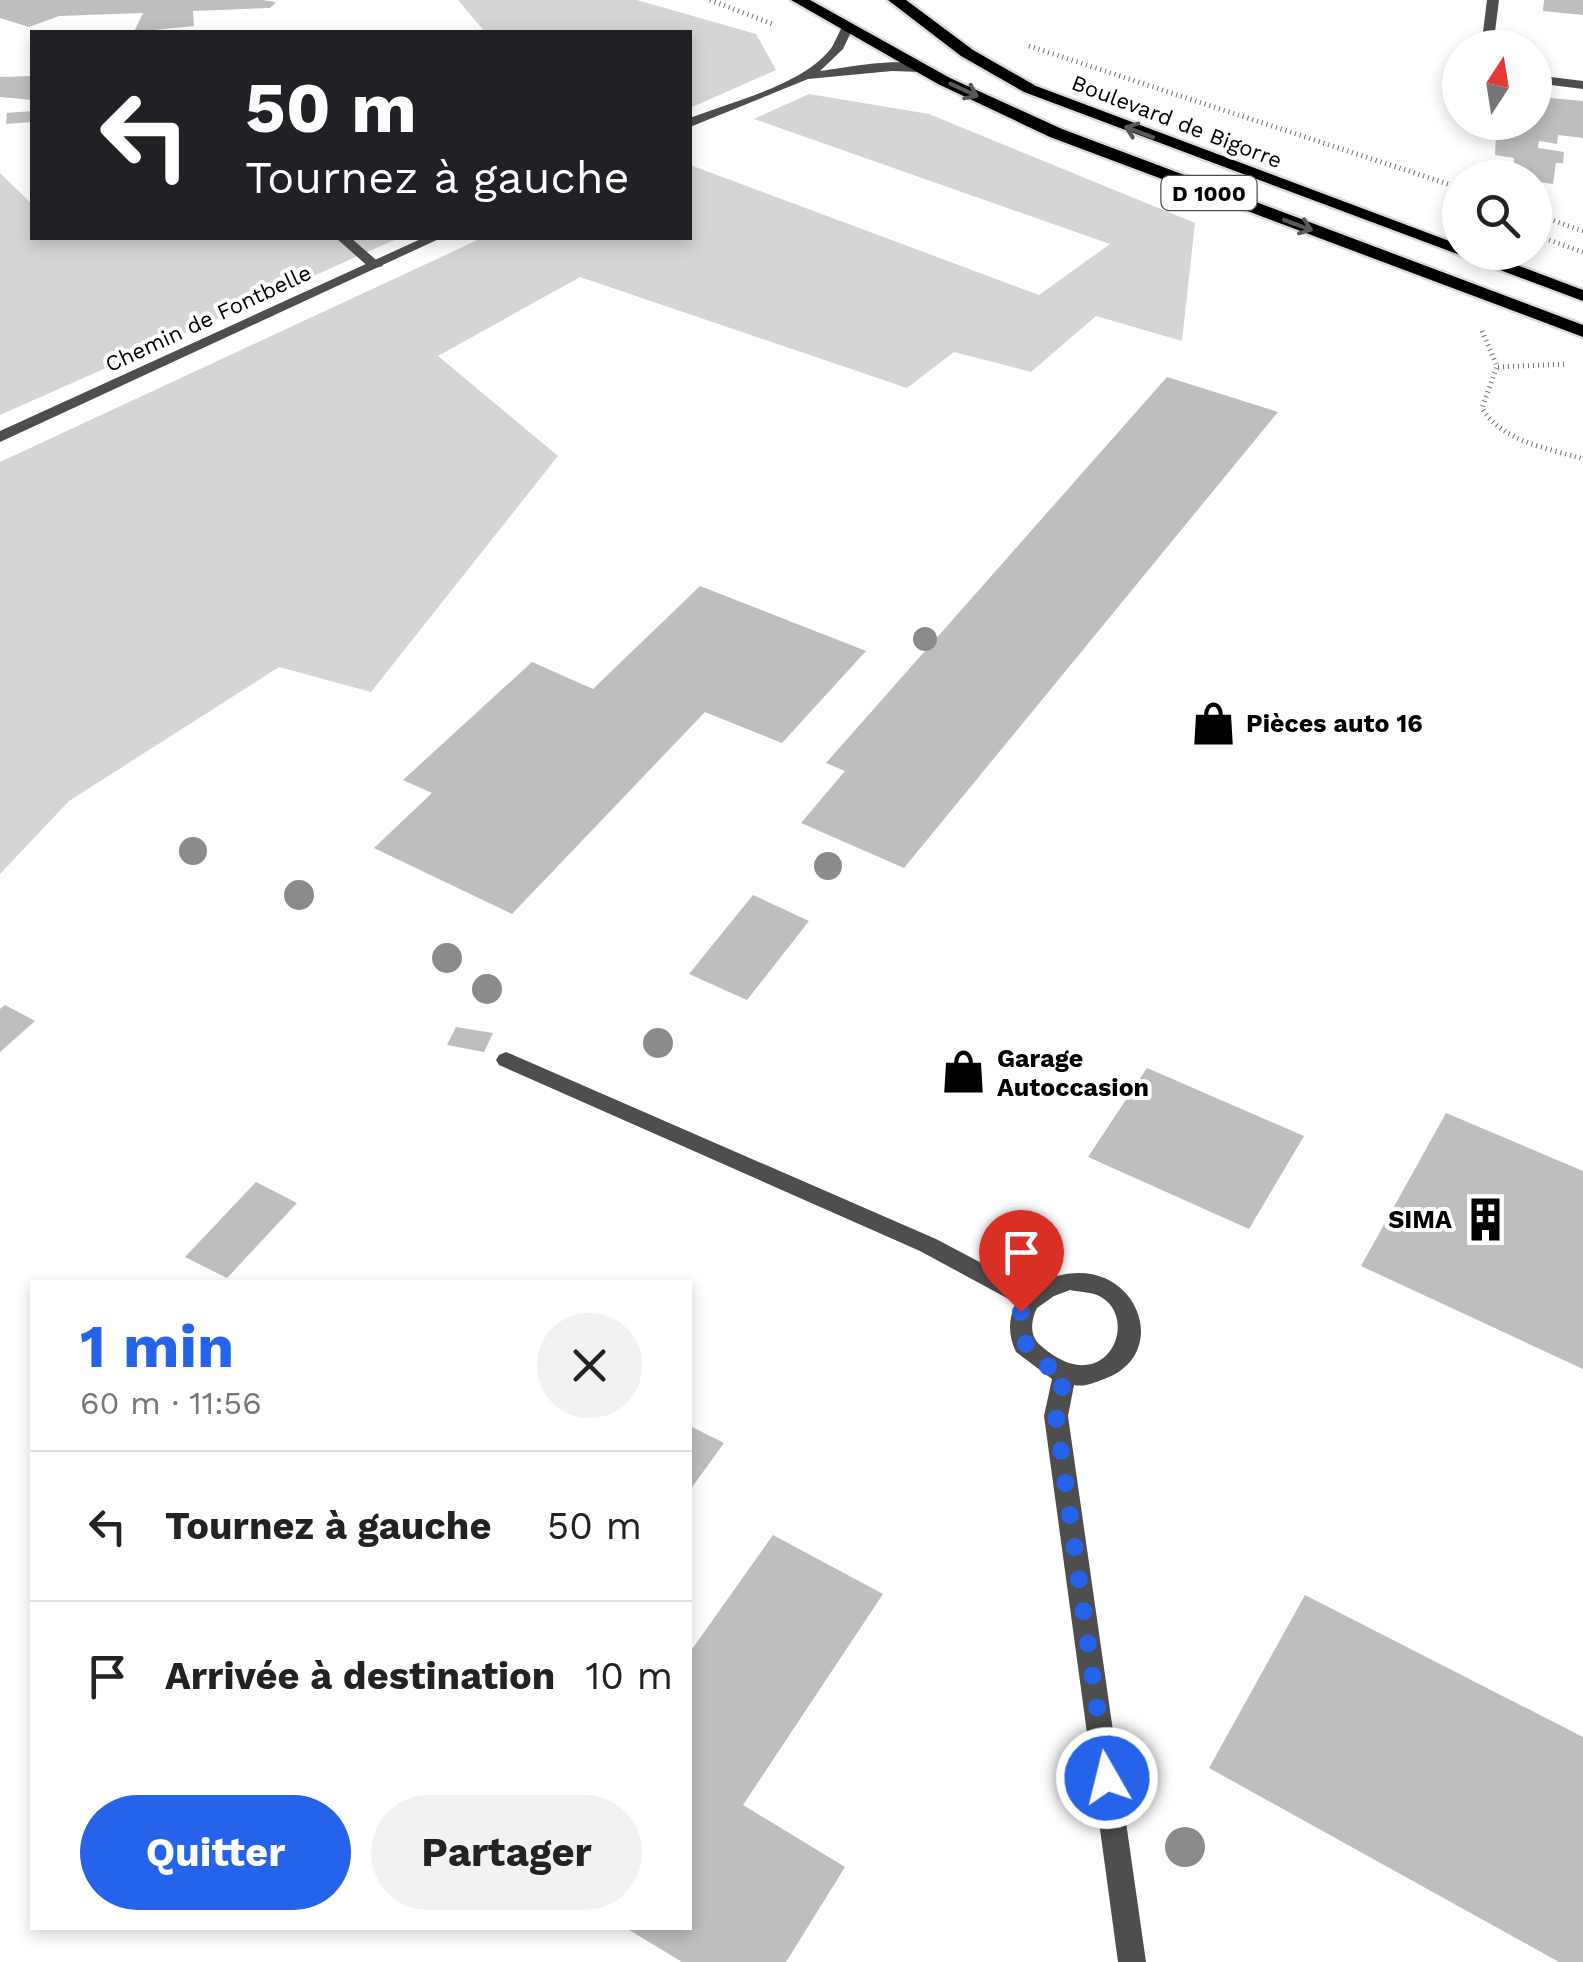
<!DOCTYPE html>
<html lang="fr">
<head>
<meta charset="utf-8">
<style>
	:root { --surface:#fff; --page:#f2f2f2; --text:#222; --muted:#767676; --line:#e0e0e0; --accent:#2563eb }
	body { margin:0; font-family:"Work Sans",sans-serif; background:var(--page); color:var(--text); height:100vh; display:flex; flex-direction:column; font-size:38px; white-space:nowrap }
	* { box-sizing:border-box; margin:0 }
	p { font-size:32px; color:var(--muted) }
	.icon { flex:none; width:55px; height:55px; fill:none; stroke:currentColor; stroke-width:2; stroke-linecap:round; stroke-linejoin:round }
	.map { position:relative; flex:1; overflow:hidden }
	.panel { position:absolute; left:30px; top:1280px; width:662px; height:650px; display:flex; flex-direction:column; background:var(--surface); border-radius:0px; box-shadow:0 5px 15px #0003 }
	.panel>* { flex:none }
	.guide { position:absolute; left:30px; top:30px; width:662px; height:210px; border-radius:0px; box-shadow:0 5px 15px #0003; background:#202124; color:#fff; overflow:hidden }
	.needle { width:65px; rotate:12deg }
	.buttons { position:absolute; left:1442px; top:30px; display:grid; gap:20px }
	.buttons a { display:grid; place-items:center; width:110px; height:110px; border-radius:50%; background:var(--surface); box-shadow:0 5px 15px #0003; font-size:50px }
	.pin { position:absolute; display:grid; place-items:center; width:85px; height:85px; color:#fff; margin:-102px -42px; border-radius:50% 50% 50% 0; rotate:-45deg; box-shadow:0 0 10px #0007 }
	.pin .icon { rotate:45deg }
	.me { position:absolute; width:110px; margin:-55px; rotate:352deg; stroke-linejoin:round; filter:drop-shadow(0 0 8px #0008) }
	.turn { display:flex; align-items:center; gap:35px; height:210px; padding:0 50px; font-size:45px }
	.turn .icon { width:130px; height:130px; stroke-width:2.5 }
	.turn b { display:block; font-size:70px; line-height:85px }
	.round { display:grid; place-items:center; flex:none; width:105px; height:105px; border-radius:52px; background:var(--page) }
	.headline { display:flex; align-items:center; justify-content:space-between; height:170px; padding:0 50px }
	h1 { font-size:60px; font-weight:700; line-height:75px; color:var(--accent) }
	.cta { display:flex; gap:20px; margin-top:auto; padding:20px 50px }
	.cta a { flex:1; height:115px; border-radius:60px; background:var(--accent); color:#fff; font-size:40px; font-weight:700; line-height:115px; text-align:center }
	.cta a+a { background:var(--page); color:var(--text) }
	ul { padding:0; list-style:none }
	li { display:flex; align-items:center; gap:30px; height:150px; padding:0 50px; border-top:2px solid var(--line) }
	li div { flex:1 }
	li b { display:block; font-size:38px }
	li em { font-style:normal }
	.map>svg:first-child { display:block }
</style>
</head>
<body>
<div class="map">
<svg width="1583" height="1962" viewBox="0 0 1583 1962">
	<rect width="100%" height="100%" fill="#fff"/>
	<g fill="#d5d5d5">
		<polygon points="458,0 637,0 756,34 776,70 690,108 690,32 485,32"/>
		<polygon points="809,94 929,114 1195,223 1182,341 1096,316 1031,372 954,352 907,388 580,277 438,356 558,456 371,692 279,667 69,801 0,874 0,462 482,238 690,238 690,165 1039,295 1110,244 754,119"/>
		<polygon points="0,173 32,204 32,238 399,238 0,415"/>
	</g>
	<g fill="#bebebe">
		<polygon points="0,0 262,0 276,2 270,8 193,11 194,26 134,32 143,13 59,16 29,27 0,18"/>
		<polygon points="1544,0 1583,0 1583,15 1543,11"/>
		<polygon points="32,76 32,100 0,97 0,77"/>
		<polygon points="1539,97 1583,101 1583,138 1558,135 1557,144 1539,141 1538,148 1564,152 1563,163 1556,163 1553,184 1513,178 1514,158 1495,155 1496,135 1514,138 1516,122 1536,122"/>
		<polygon points="32,111 32,122 6,124 7,113"/>
		<polygon points="1167,377 1278,412 904,868 801,823 845,771 826,763"/>
		<polygon points="700,586 866,651 782,743 705,712 512,914 374,848 432,793 403,780 532,662 593,689"/>
		<polygon points="753,895 809,921 747,1000 689,974"/>
		<polygon points="5,1005 35,1021 0,1052 0,1009"/>
		<polygon points="456,1027 493,1033 484,1052 447,1045"/>
		<polygon points="1147,1068 1304,1136 1249,1229 1088,1157"/>
		<polygon points="1446,1113 1583,1171 1583,1369 1361,1266"/>
		<polygon points="256,1182 297,1203 227,1278 185,1257"/>
		<polygon points="690,1426 724,1443 690,1490"/>
		<polygon points="773,1535 883,1594 743,1805 845,1867 786,1962 682,1962 626,1928 690,1928 690,1652"/>
		<polygon points="1305,1595 1583,1737 1583,1962 1559,1962 1209,1768"/>
	</g>
	<g fill="none" stroke-linecap="round" stroke-linejoin="round">
		<defs>
			<g id="primary">
				<polygon points="791,0 810,0 950,78 1062,129 1583,325 1583,337 1050,137 938,84"/>
				<polygon points="888,0 906,0 973,50 1036,86 1460,245 1460,252 1482,252 1583,290 1583,301 1024,92 961,56"/>
			</g>
		</defs>
		<use href="#primary" stroke="#dbdbdb" stroke-width="5"/>
		<g stroke="#707070" stroke-width="5" stroke-dasharray="1 4" stroke-linecap="butt">
			<polyline points="710,0 775,25"/>
			<polyline points="1029,46 1460,188"/>
			<polyline points="1535,214 1583,231"/>
			<polyline points="1535,235 1583,252"/>
			<path d="M1482,331L1497,366L1482,408C1502,442 1548,448 1583,459"/>
			<polyline points="1498,367 1567,364"/>
		</g>
		<g fill="#4e4e4e" fill-rule="evenodd">
			<polygon points="1487,0 1499,0 1493,48 1481,48"/>
			<polygon points="1535,75 1583,81 1583,89 1535,83"/>
			<polygon points="336,238 351,238 383,266 371,269"/>
		</g>
		<g fill="#4e4e4e" fill-rule="evenodd">
			<path d="M847,24L853,28L843,49L820,71C847,68 905,55 927,68L921,72L892,71L808,79L690,127V118C733,101 804,85 832,47C836,40 839,32 843,25Z"/>
			<polygon points="423,238 441,238 0,442 0,431"/>
			<path d="M506,1052L936,1239L1029,1288C1127,1231 1182,1352 1104,1379C1093,1383 1086,1387 1074,1385L1068,1416L1146,1962H1118L1044,1416L1052,1379L1016,1352C1008,1335 1008,1319 1016,1303L920,1251L499,1065L496,1060L499,1055ZM1070,1290C1079,1292 1093,1292 1101,1297C1141,1320 1105,1403 1040,1345C1029,1335 1031,1320 1037,1308L1054,1296Z"/>
		</g>
		<use href="#primary" fill="#000" fill-rule="evenodd"/>
	</g>
	<g fill="#8b8b8b">
		<circle cx="925" cy="639" r="12"/>
		<circle cx="193" cy="851" r="14"/>
		<circle cx="828" cy="866" r="14"/>
		<circle cx="299" cy="895" r="15"/>
		<circle cx="447" cy="958" r="15"/>
		<circle cx="487" cy="989" r="15"/>
		<circle cx="658" cy="1043" r="15"/>
		<circle cx="1185" cy="1847" r="20"/>
	</g>
	<defs><path id="oneway-shaft" d="M-6 0H5M1.5-3L5.5 0L1.5 3" fill="none" stroke-width="1.6" stroke-linecap="round" stroke-linejoin="round" transform="scale(2.5)"/></defs>
	<g stroke="#595959">
		<use href="#oneway-shaft" transform="translate(964 90) rotate(25)"/>
		<use href="#oneway-shaft" transform="translate(1139 132) rotate(-159)"/>
		<use href="#oneway-shaft" transform="translate(1298 225) rotate(20)"/>
	</g>
	<g fill="none" stroke-linecap="round" stroke-linejoin="round">
		<path stroke="#2563eb" stroke-width="18" stroke-dasharray="0 32.4" d="M1021,1312C1018,1343 1034,1365 1065,1373L1056,1416L1107,1778"/>
	</g>
	<defs>
		<symbol id="shop-bare" viewBox="-9 -9 18 18"><path d="M-5-2.5h2.3a2.7 3.5 0 0 1 5.4 0H5L5.5 6h-11ZM-1.5-2.5h3a1.5 2.3 0 0 0-3 0Z" fill="#000" stroke="#fff" stroke-width="2.5" paint-order="stroke"/></symbol>
		<symbol id="building-bare" viewBox="-9 -9 18 18"><path d="M-4-6H4V6H1V3H-1V6H-4ZM-2.5-4.3h1.7v1.8h-1.7ZM.8-4.3h1.7v1.8H.8ZM-2.5-1h1.7V.8h-1.7ZM.8-1h1.7V.8H.8Z" fill="#000" stroke="#fff" stroke-width="2.5" paint-order="stroke"/></symbol>
	</defs>
	<g fill-rule="evenodd">
		<use href="#shop-bare" x="1182" y="692" width="63" height="63"/>
		<use href="#shop-bare" x="932" y="1040" width="63" height="63"/>
		<use href="#building-bare" x="1454" y="1188" width="63" height="63"/>
	</g>
	<g text-anchor="middle" stroke-width="8" stroke-linejoin="round" paint-order="stroke">
		<g font-size="22" fill="#000" stroke="#fff">
			<text transform="translate(1177 121) rotate(21)" y="8">Boulevard de Bigorre</text>
			<text transform="translate(208 318) rotate(-25)" y="8">Chemin de Fontbelle</text>
		</g>
		<rect fill="#fff" stroke="#4c4c4c" stroke-width="2.5" x="1161.5" y="176" width="95" height="34" rx="8"/>
		<g font-size="22" font-weight="bold" fill="#000">
			<text x="1209" y="201">D 1000</text>
		</g>
		<g font-size="25" font-weight="bold" fill="#000" stroke="#fff" text-anchor="start">
			<text x="1246" y="732">Pièces auto 16</text>
			<text x="997" y="1067">Garage<tspan x="997" dy="29">Autoccasion</tspan></text>
			<text x="1452" y="1228" text-anchor="end">SIMA</text>
		</g>
	</g>
</svg>
<div class="buttons">
<a><svg class="needle" viewBox="-14 -14 28 28"><path d="M0-13l5 13h-10z" fill="#e53935"/><path d="M0 13l5-13h-10z" fill="#767676"/></svg></a>
<a><svg class="icon" aria-label="search" viewBox="0 0 24 24"><circle cx="10" cy="10" r="6"/><path d="M15 15l6 6"/></svg></a>
</div>
<div class="pin" style="left:1021px;top:1312px;background:#d93025"><svg class="icon" aria-label="arrive" viewBox="0 0 24 24"><path d="M6 21V4h12l-3 4 3 4H6"/></svg></div>
<svg class="me" style="left:1107px;top:1778px" viewBox="-20 -20 40 40"><circle r="17" fill="#2563eb" stroke="#fff" stroke-width="3"/><path d="M0-11L8 9 0 5-8 9z" fill="#fff"/></svg>
<div class="guide">
<div class="turn"><svg class="icon" aria-label="left" viewBox="0 0 24 24"><path d="M17 20v-9H6M10 6l-5 5 5 5"/></svg><div><b>50 m</b>Tournez à gauche</div></div>
</div>
<section class="panel">
<div class="headline"><div><h1>1 min</h1><p>60 m · 11:56</p></div><a class="round"><svg class="icon" aria-label="close" viewBox="0 0 24 24"><path d="M6 6l12 12M18 6L6 18"/></svg></a></div>
<ul>
<li><svg class="icon" aria-label="left" viewBox="0 0 24 24"><path d="M17 20v-9H6M10 6l-5 5 5 5"/></svg><div><b>Tournez à gauche</b></div><em>50 m</em></li>
<li><svg class="icon" aria-label="arrive" viewBox="0 0 24 24"><path d="M6 21V4h12l-3 4 3 4H6"/></svg><div><b>Arrivée à destination</b></div><em>10 m</em></li>
</ul>
<div class="cta"><a>Quitter</a><a>Partager</a></div>
</section>
</div>
</body>
</html>
